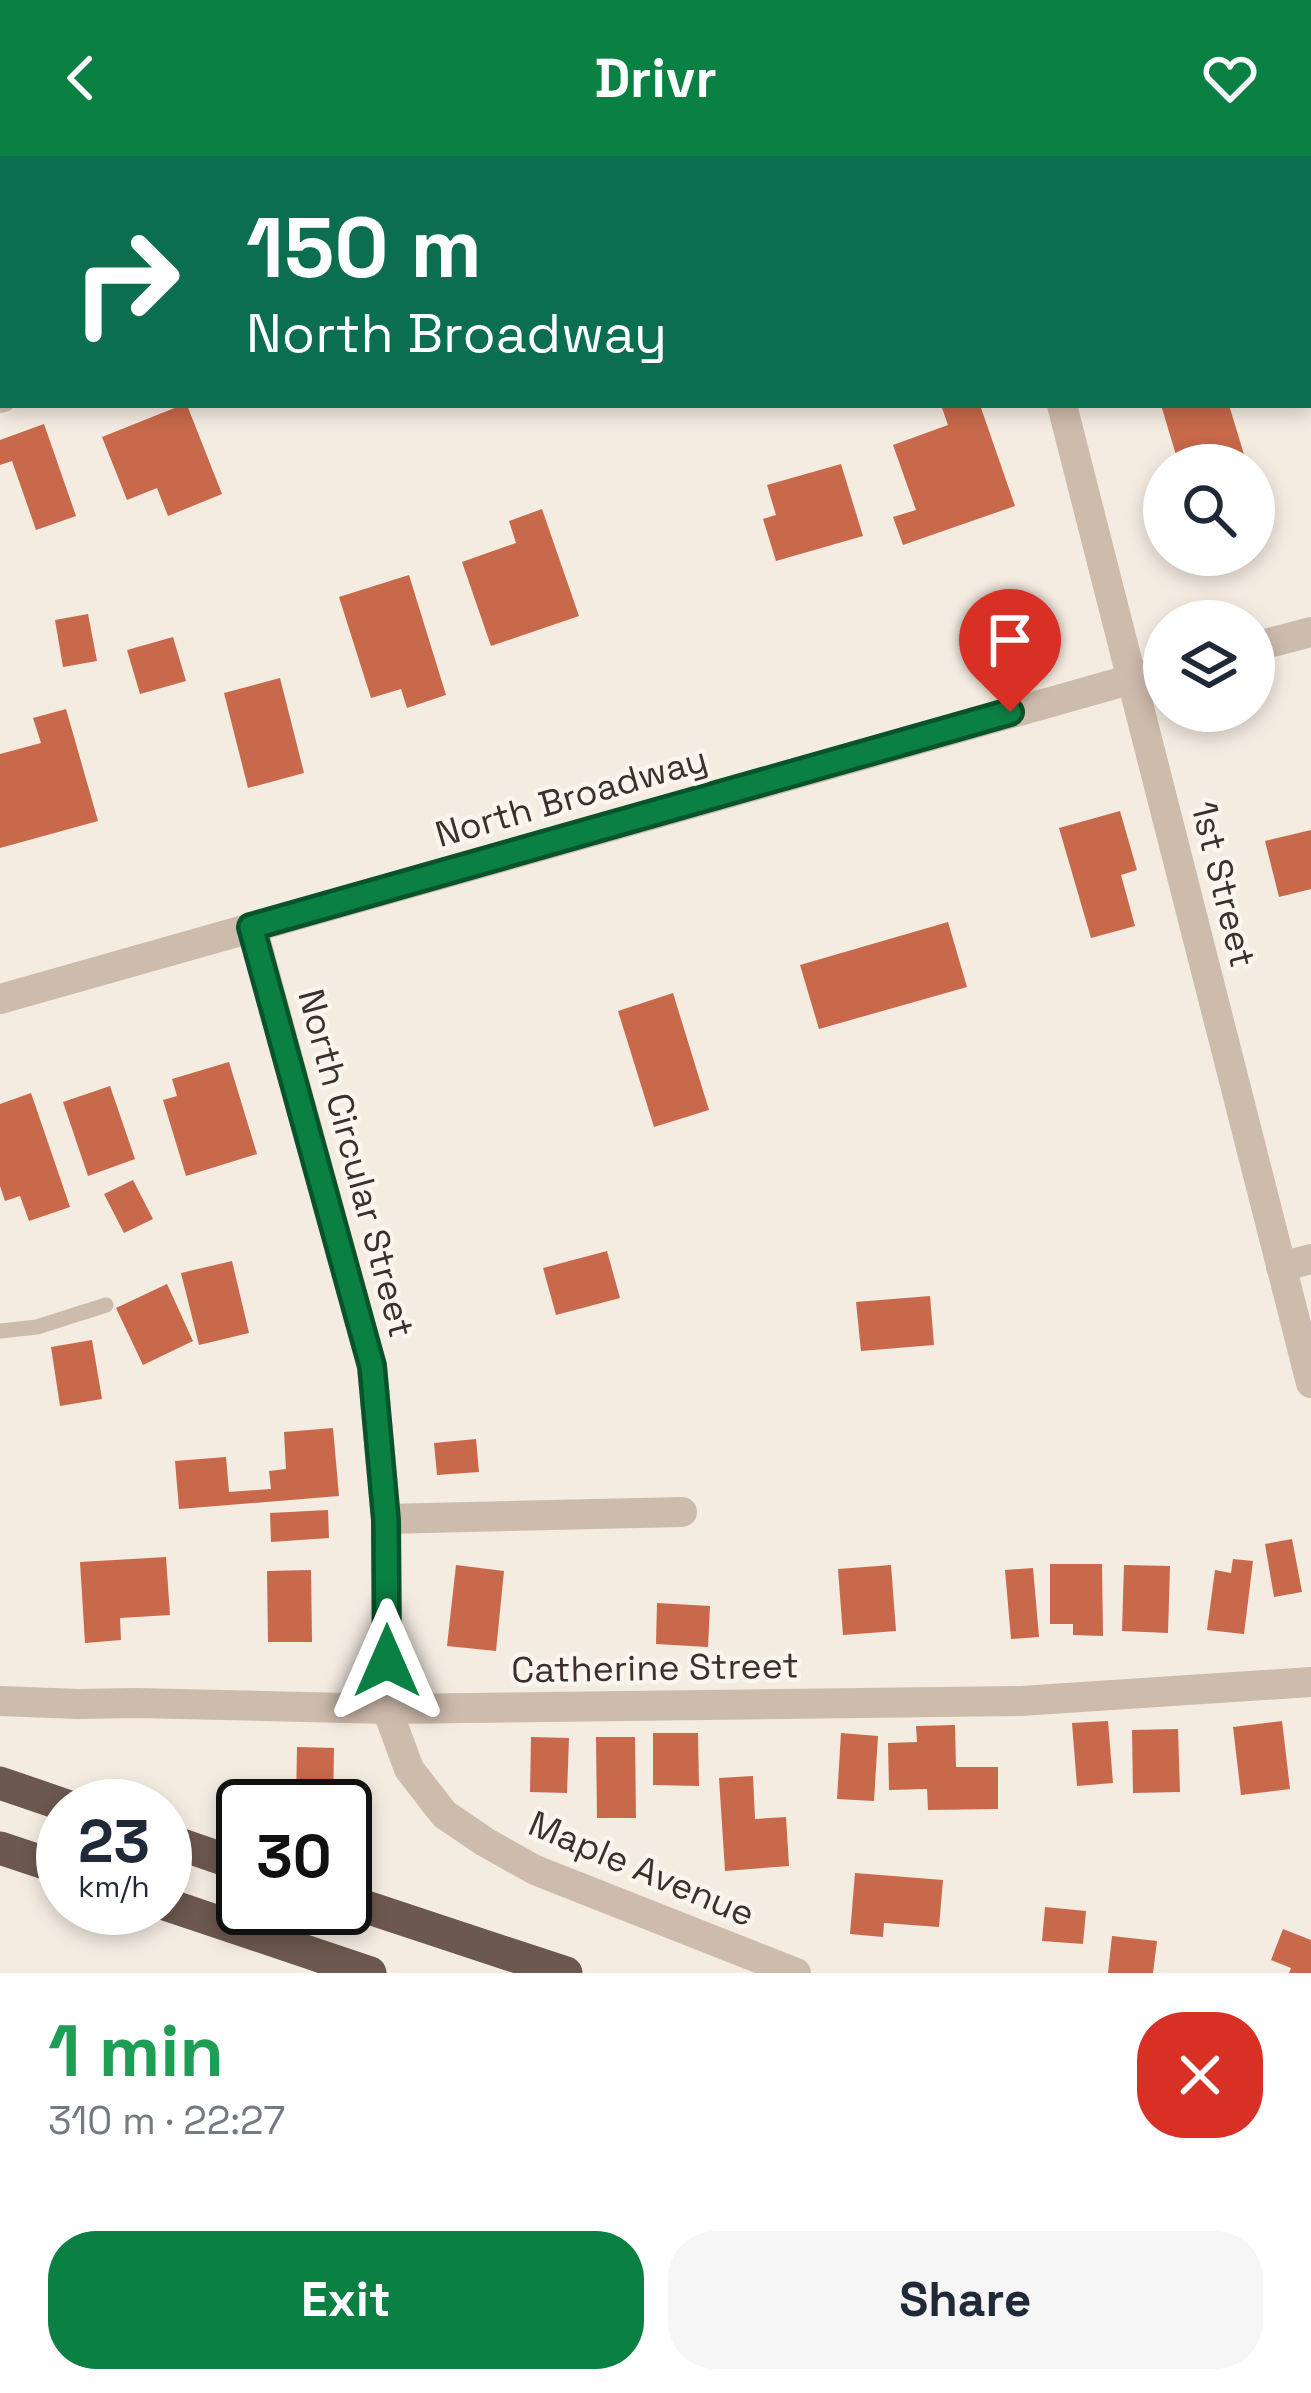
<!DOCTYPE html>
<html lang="en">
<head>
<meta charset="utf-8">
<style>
	:root { --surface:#fff; --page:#f6f6f7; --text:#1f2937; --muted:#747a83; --accent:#0b8043 }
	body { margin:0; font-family:"Space Grotesk",sans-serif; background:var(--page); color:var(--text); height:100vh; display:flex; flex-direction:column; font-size:45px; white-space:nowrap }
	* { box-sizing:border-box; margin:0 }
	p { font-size:39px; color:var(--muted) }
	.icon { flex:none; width:66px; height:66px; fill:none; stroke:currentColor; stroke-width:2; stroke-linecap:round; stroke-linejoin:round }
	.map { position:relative; height:1817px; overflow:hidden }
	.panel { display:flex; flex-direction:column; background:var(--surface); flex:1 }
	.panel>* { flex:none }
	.top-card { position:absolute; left:0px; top:0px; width:1311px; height:252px; box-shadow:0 6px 18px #0003; background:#0b6e4f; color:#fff; overflow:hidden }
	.tools { position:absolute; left:1143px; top:288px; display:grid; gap:24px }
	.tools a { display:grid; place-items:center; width:132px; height:132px; border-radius:50%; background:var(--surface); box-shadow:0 6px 18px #0003; font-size:60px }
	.speed { position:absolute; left:36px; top:1623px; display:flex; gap:24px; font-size:60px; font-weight:700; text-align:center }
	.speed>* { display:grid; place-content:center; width:156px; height:156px; border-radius:50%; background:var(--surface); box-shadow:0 6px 18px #0003; line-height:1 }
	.speed small { font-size:30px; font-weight:400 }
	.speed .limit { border:6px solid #111; border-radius:18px; background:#fff; color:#111 }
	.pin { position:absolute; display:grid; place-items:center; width:102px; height:102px; color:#fff; margin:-123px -51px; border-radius:50% 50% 50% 0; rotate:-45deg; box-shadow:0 0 12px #0007 }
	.pin .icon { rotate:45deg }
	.me { position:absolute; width:132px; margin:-66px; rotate:0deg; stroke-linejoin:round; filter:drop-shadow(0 0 9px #0008) }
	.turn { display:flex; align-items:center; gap:42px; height:252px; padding:0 48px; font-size:54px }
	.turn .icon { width:156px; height:156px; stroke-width:2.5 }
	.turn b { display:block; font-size:84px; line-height:102px }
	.round { display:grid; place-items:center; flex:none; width:126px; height:126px; border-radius:48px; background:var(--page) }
	.headline { display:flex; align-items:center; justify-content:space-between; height:204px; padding:0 48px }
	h1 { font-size:72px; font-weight:700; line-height:90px; color:#1e9e55 }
	.cta { display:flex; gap:24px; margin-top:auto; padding:24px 48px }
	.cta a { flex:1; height:138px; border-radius:48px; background:var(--accent); color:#fff; font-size:48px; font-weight:700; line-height:138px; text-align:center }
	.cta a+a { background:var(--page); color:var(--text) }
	header { display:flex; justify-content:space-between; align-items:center; height:156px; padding:0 48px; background:var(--accent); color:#fff; font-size:54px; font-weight:700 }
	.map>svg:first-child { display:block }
</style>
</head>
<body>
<header><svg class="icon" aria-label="back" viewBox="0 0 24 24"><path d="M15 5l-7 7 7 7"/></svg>Drivr<svg class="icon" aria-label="heart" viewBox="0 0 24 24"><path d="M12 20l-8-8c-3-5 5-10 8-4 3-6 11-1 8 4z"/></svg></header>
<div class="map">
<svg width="1311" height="1817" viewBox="0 0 1311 1817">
	<rect width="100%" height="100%" fill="#f4ebe1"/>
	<g fill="#c8694b">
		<polygon points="182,249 187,249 222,338 168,360 157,332 127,344 102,281"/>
		<polygon points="941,249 980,249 1015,350 903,389 893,361 916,354 893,289 948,269"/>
		<polygon points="1161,249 1229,249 1246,305 1233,309 1179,309"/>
		<polygon points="44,268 76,360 36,374 12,305 0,309 0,284"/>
		<polygon points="841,308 863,380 776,405 763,363 776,359 767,329"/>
		<polygon points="542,353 579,460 491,490 462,406 516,387 509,365"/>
		<polygon points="409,419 446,539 407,552 401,533 371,542 339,441"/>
		<polygon points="88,458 97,505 63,511 55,464"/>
		<polygon points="173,481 186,525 140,538 127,494"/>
		<polygon points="280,522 304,617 248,632 224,537"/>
		<polygon points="66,553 98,665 0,692 0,598 41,587 33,562"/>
		<polygon points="1120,655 1137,714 1121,719 1135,770 1091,782 1059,672"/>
		<polygon points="1311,674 1311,733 1279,741 1265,685"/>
		<polygon points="948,766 967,831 819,873 800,809"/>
		<polygon points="673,837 709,954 654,971 618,855"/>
		<polygon points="229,906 257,998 186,1020 163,944 177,940 172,923"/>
		<polygon points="110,930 135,1003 88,1020 63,946"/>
		<polygon points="31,937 70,1051 29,1065 20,1040 5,1045 0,1030 0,948"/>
		<polygon points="133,1024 153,1063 124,1077 104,1038"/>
		<polygon points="607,1095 620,1142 556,1159 543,1112"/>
		<polygon points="232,1105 249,1177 199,1189 181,1117"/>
		<polygon points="167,1128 193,1185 143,1209 116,1152"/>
		<polygon points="930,1140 934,1189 861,1195 856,1146"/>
		<polygon points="92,1184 102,1243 60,1250 51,1191"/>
		<polygon points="333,1272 339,1340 179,1353 175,1305 226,1301 229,1336 271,1333 269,1315 286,1313 284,1276"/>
		<polygon points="476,1283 479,1316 437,1319 434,1287"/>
		<polygon points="328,1354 329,1382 271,1386 270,1357"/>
		<polygon points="1292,1383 1302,1436 1274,1441 1265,1388"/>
		<polygon points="166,1401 170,1459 120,1462 121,1484 85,1487 80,1406"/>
		<polygon points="1233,1403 1253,1405 1244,1478 1207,1474 1215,1414 1231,1417"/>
		<polygon points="1050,1408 1102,1408 1103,1480 1073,1479 1073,1468 1050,1468"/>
		<polygon points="456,1409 504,1415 496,1495 447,1490"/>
		<polygon points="891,1409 896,1475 843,1479 838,1413"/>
		<polygon points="1124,1409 1170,1410 1168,1477 1122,1475"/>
		<polygon points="1033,1412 1039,1481 1011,1483 1005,1414"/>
		<polygon points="311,1414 312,1486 268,1486 267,1415"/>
		<polygon points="657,1447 710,1450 708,1491 656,1488"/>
		<polygon points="1108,1565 1113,1627 1077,1630 1072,1567"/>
		<polygon points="1282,1565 1290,1633 1241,1639 1233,1571"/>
		<polygon points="955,1569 956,1611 998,1611 998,1653 928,1654 927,1633 889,1634 888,1587 917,1586 916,1570"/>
		<polygon points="1178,1573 1180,1636 1133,1637 1132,1574"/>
		<polygon points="653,1577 698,1577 699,1630 653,1629"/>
		<polygon points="841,1577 878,1580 874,1645 837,1643"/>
		<polygon points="531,1581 569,1582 567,1637 530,1636"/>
		<polygon points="596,1581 635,1581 636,1662 597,1662"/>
		<polygon points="297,1591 334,1592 333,1650 296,1650"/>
		<polygon points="753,1620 755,1663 786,1661 789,1710 725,1715 719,1622"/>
		<polygon points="855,1717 943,1724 939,1771 884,1767 883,1781 850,1778"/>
		<polygon points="1045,1751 1086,1755 1083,1788 1042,1785"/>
		<polygon points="1283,1773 1311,1784 1311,1817 1289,1817 1291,1812 1271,1804"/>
		<polygon points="1112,1780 1157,1785 1153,1817 1108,1817"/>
	</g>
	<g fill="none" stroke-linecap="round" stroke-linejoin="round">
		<polyline stroke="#cdbbac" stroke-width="15" points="0,1175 37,1171 106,1149"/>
		<g stroke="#cdbbac" stroke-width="30">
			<polyline points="998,0 999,3"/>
			<polyline points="834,3 845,0"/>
			<polyline points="0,242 3,241"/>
			<polyline points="1062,249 1311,1227"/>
			<polyline points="252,771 372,1211 386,1363 387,1553 409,1613 444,1658 485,1686 535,1714 796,1817"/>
			<polyline points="1281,1111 1311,1103"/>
			<polyline points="386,1363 682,1356"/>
			<polyline points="0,1545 78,1548 136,1547 387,1553 1021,1545 1311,1526"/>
		</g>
		<g stroke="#cdbbac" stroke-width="30">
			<polyline points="1254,491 1311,476"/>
			<polyline points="0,843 1164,514"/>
		</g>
		<g stroke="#6c584f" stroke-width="33">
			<polyline points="0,1627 67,1650"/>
			<polyline points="165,1683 243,1710"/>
			<polyline points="0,1692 63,1713"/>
			<polyline points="345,1744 566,1817"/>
			<polyline points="165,1748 370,1817"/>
		</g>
	</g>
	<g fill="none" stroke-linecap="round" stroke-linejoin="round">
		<defs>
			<polyline id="route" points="387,1505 386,1364 372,1210 251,771 1010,556"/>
		</defs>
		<use href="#route" stroke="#07532c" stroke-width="30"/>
		<use href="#route" stroke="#0b8043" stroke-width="21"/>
	</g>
	<g text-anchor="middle" stroke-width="9" stroke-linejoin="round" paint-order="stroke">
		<g font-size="36" fill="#3b302b" stroke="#fbf5ee">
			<text transform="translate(571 640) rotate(-16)" y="13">North Broadway</text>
			<text transform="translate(1224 728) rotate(76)" y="13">1st Street</text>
			<text transform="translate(357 1007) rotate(75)" y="13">North Circular Street</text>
			<text transform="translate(655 1511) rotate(-1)" y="13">Catherine Street</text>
			<text transform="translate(642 1712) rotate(23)" y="13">Maple Avenue</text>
		</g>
	</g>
</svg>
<div class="tools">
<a><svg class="icon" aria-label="search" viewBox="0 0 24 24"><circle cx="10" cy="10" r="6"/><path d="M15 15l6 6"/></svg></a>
<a><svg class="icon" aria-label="layers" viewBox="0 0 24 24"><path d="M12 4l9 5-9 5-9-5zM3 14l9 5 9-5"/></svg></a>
</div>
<div class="speed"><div>23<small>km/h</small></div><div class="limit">30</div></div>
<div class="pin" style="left:1010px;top:556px;background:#d93025"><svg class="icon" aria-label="arrive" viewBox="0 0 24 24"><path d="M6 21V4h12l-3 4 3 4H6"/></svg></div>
<svg class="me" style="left:387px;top:1505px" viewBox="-20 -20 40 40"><path d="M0-17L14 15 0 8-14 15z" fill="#0b8043" stroke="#fff" stroke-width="4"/></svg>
<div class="top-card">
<div class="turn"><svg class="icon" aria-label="right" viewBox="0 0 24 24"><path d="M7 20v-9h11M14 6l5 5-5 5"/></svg><div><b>150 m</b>North Broadway</div></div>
</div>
</div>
<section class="panel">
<div class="headline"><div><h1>1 min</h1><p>310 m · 22:27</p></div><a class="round" style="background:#d93025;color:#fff"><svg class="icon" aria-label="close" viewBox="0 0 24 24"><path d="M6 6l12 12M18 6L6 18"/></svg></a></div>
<div class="cta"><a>Exit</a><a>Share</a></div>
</section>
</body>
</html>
